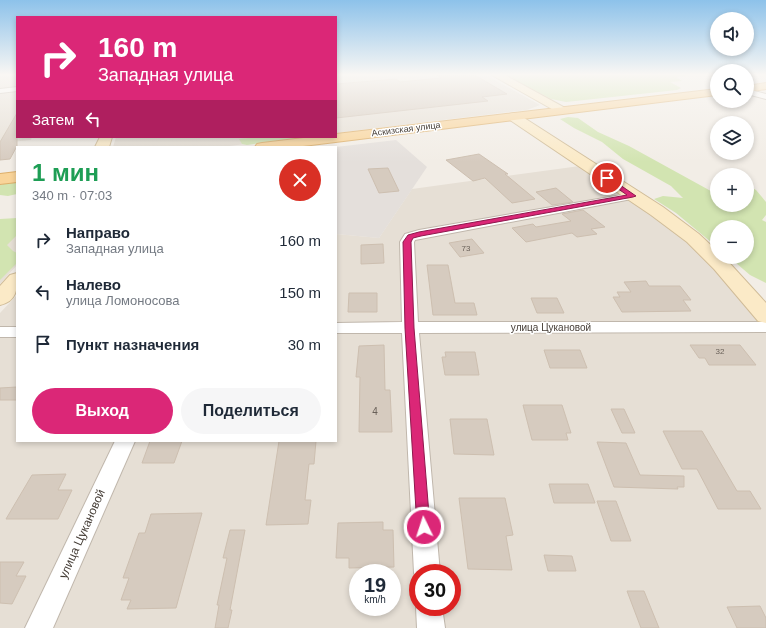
<!DOCTYPE html>
<html lang="ru">
<head>
<meta charset="utf-8">
<style>
	:root { --surface:#fff; --page:#f6f6f7; --text:#1f2937; --muted:#747a83; --accent:#db2777 }
	body { margin:0; font-family:Helvetica,sans-serif; background:var(--page); color:var(--text); height:100vh; display:flex; flex-direction:column; font-size:15px; white-space:nowrap }
	* { box-sizing:border-box; margin:0 }
	p { font-size:13px; color:var(--muted) }
	.icon { flex:none; width:22px; height:22px; fill:none; stroke:currentColor; stroke-width:2; stroke-linecap:round; stroke-linejoin:round }
	.map { position:relative; flex:1; overflow:hidden }
	.details { position:absolute; left:16px; top:146px; width:321px; height:296px; display:flex; flex-direction:column; background:var(--surface); border-radius:0px; box-shadow:0 2px 6px #0003 }
	.details>* { flex:none }
	.banner { position:absolute; left:16px; top:16px; width:321px; height:122px; border-radius:0px; box-shadow:0 2px 6px #0003; background:#db2777; color:#fff; overflow:hidden }
	.fabs { position:absolute; left:710px; top:12px; display:grid; gap:8px }
	.fabs a { display:grid; place-items:center; width:44px; height:44px; border-radius:50%; background:var(--surface); box-shadow:0 2px 6px #0003; font-size:20px }
	.speed { position:absolute; left:349px; top:564px; display:flex; gap:8px; font-size:20px; font-weight:700; text-align:center }
	.speed>* { display:grid; place-content:center; width:52px; height:52px; border-radius:50%; background:var(--surface); box-shadow:0 2px 6px #0003; line-height:1 }
	.speed small { font-size:10px; font-weight:400 }
	.speed .limit { border:6px solid #d22; background:#fff; color:#111 }
	.pin { position:absolute; display:grid; place-items:center; width:34px; height:34px; color:#fff; margin:-17px; border:2px solid #fff; border-radius:50%; box-shadow:0 1px 4px #0007 }
	.me { position:absolute; width:44px; margin:-22px; rotate:356deg; stroke-linejoin:round; filter:drop-shadow(0 0 3px #0008) }
	.turn { display:flex; align-items:center; gap:14px; height:84px; padding:0 16px; font-size:18px }
	.turn .icon { width:52px; height:52px; stroke-width:2.5 }
	.turn b { display:block; font-size:28px; line-height:34px }
	.then { display:flex; align-items:center; height:38px; padding:0 16px; background:#0003; gap:8px; font-size:15px }
	.round { display:grid; place-items:center; flex:none; width:42px; height:42px; border-radius:21px; background:var(--page) }
	.overview { display:flex; align-items:center; justify-content:space-between; height:68px; padding:0 16px }
	h1 { font-size:24px; font-weight:700; line-height:30px; color:#1e9e55 }
	.action { display:flex; gap:8px; margin-top:auto; padding:8px 16px }
	.action a { flex:1; height:46px; border-radius:24px; background:var(--accent); color:#fff; font-size:16px; font-weight:700; line-height:46px; text-align:center }
	.action a+a { background:var(--page); color:var(--text) }
	ul { padding:0; list-style:none }
	li { display:flex; align-items:center; gap:12px; height:52px; padding:0 16px }
	li div { flex:1 }
	li b { display:block; font-size:15px }
	li em { font-style:normal }
	.map>svg:first-child { display:block }
</style>
</head>
<body>
<div class="map">
<svg width="766" height="628" viewBox="0 0 766 628">
	<rect width="100%" height="100%" fill="#f2ede6"/>
	<g fill="#e6dfd5" fill-rule="evenodd">
		<polygon points="0,74 17,74 17,137 32,137 31,140 0,143"/>
		<polygon points="336,74 484,74 540,105 527,110 509,112 336,133"/>
		<polygon points="116,137 304,137 221,147 113,147"/>
		<path d="M580,166L688,239L766,323L413,325L418,607L425,628H0V313L17,295V441H336V234L379,238L412,189ZM358,573H392V607H358Z"/>
		<polygon points="17,224 17,265 0,284 0,225"/>
		<polygon points="766,330 766,628 438,628 436,607 452,607 452,573 434,573 415,332"/>
	</g>
	<polygon fill="#e4dfdb" points="396,140 427,167 379,238 336,234 336,147"/>
	<g fill="#d2e4b1">
		<polygon points="504,74 689,74 691,75 676,77 682,81 670,82 681,88 677,90 566,102 551,99"/>
		<polygon points="568,117 578,118 598,132 629,146 709,190 717,195 717,205 747,205 747,185 756,190 766,202 766,215 762,220 766,222 766,283 750,275 729,257 747,257 747,227 717,227 717,247 676,213 654,199 663,196 683,198 671,186 623,159 602,142 574,128 560,119"/>
		<polygon points="259,137 309,137 247,145 242,144 239,139"/>
		<polygon points="7,183 17,183 17,194 8,196 0,195 0,185"/>
		<polygon points="17,218 17,235 7,245 13,251 17,253 17,263 0,280 0,219"/>
	</g>
	<g fill="#d6cbbf" stroke="#cdbfb0">
		<polygon points="436,74 473,74 507,94 482,97 488,101 336,118 336,84 396,79 400,82 441,78"/>
		<polygon points="17,113 17,146 10,159 0,160 0,142"/>
		<polygon points="479,154 508,174 505,174 535,199 512,203 485,178 473,181 446,160"/>
		<polygon points="388,168 399,191 379,193 368,169"/>
		<polygon points="556,188 573,202 552,205 536,192"/>
		<polygon points="583,210 605,227 591,229 597,234 577,237 572,233 526,242 512,228 533,224 536,227 571,221 562,214"/>
		<polygon points="472,239 484,253 460,257 449,243"/>
		<polygon points="383,244 384,263 361,264 361,245"/>
		<polygon points="427,265 448,265 455,303 474,303 477,315 433,315"/>
		<polygon points="646,281 649,286 680,286 691,300 683,300 691,311 622,312 613,297 620,297 617,292 631,292 624,282"/>
		<polygon points="349,293 377,293 377,312 348,312"/>
		<polygon points="531,298 557,298 564,313 537,313"/>
		<polygon points="384,345 385,390 390,390 392,432 359,432 360,377 356,377 359,346"/>
		<polygon points="690,345 740,345 756,365 709,365 705,358 699,358"/>
		<polygon points="544,350 580,350 587,368 550,368"/>
		<polygon points="445,352 475,352 479,375 445,375 442,357 446,357"/>
		<polygon points="17,387 17,400 0,400 0,388"/>
		<polygon points="523,405 562,405 571,433 566,433 568,440 532,440"/>
		<polygon points="611,409 624,409 635,433 622,433"/>
		<polygon points="450,419 487,419 494,455 454,454"/>
		<polygon points="663,431 702,431 737,491 750,491 761,509 718,509 697,469 682,469"/>
		<polygon points="150,441 182,441 174,463 142,463"/>
		<polygon points="279,441 316,441 314,464 309,464 305,500 311,500 308,524 266,525"/>
		<polygon points="597,442 626,443 640,475 684,476 684,487 677,487 678,489 614,487"/>
		<polygon points="66,474 58,490 72,490 58,519 6,519 32,475"/>
		<polygon points="549,484 588,484 595,503 554,503"/>
		<polygon points="459,498 505,498 513,535 506,536 512,570 468,569"/>
		<polygon points="597,501 616,501 631,541 611,541"/>
		<polygon points="202,513 176,608 127,609 131,600 121,600 129,578 123,578 139,533 145,533 151,514"/>
		<polygon points="383,522 383,530 393,530 394,567 349,568 349,558 336,558 338,523"/>
		<polygon points="230,530 245,530 230,610 232,610 228,628 215,628 219,605 217,605 227,558 223,558"/>
		<polygon points="544,555 572,556 576,571 548,571"/>
		<polygon points="0,562 24,562 16,576 26,576 12,604 0,603"/>
		<polygon points="627,591 644,591 659,628 641,628"/>
		<polygon points="760,606 766,618 766,628 737,628 727,607"/>
	</g>
	<g fill="none" stroke-linecap="round" stroke-linejoin="round">
		<defs>
			<g id="street">
				<polygon points="17,87 17,91 0,93 0,89"/>
				<polygon points="747,89 766,94 766,99 747,94"/>
				<polygon points="633,193 637,194 639,196 637,198 415,240 414,242 418,322 766,322 766,332 419,333 440,573 418,573 418,582 414,573 402,333 336,333 336,323 402,322 400,242 405,234 419,230"/>
				<rect x="0" y="327" width="17" height="10"/>
				<polygon points="115,441 135,441 53,628 25,628"/>
				<polygon points="418,601 418,607 442,607 445,628 417,628 416,607"/>
			</g>
			<g id="secondary">
				<polygon points="490,74 503,74 567,109 569,111 567,113 559,113"/>
				<polygon points="514,113 518,114 663,207 699,234 717,251 717,257 724,257 766,303 766,323 758,321 714,269 687,242 651,215 510,120 508,117 510,114"/>
				<polygon points="100,137 112,137 109,147 95,147"/>
				<path d="M17,273C17,288 18,301 0,305V286L10,275Z"/>
			</g>
			<g id="primary">
				<polygon points="766,83 766,89 747,92 747,86"/>
				<polygon points="717,89 717,95 295,147 255,147 257,144 262,143 312,137 336,137 336,134"/>
				<polygon points="17,172 17,182 0,184 0,174"/>
			</g>
		</defs>
		<use href="#street" stroke="#c0b7ac" stroke-width="2"/>
		<use href="#secondary" stroke="#d0bc98" stroke-width="2"/>
		<use href="#primary" stroke="#ddaf6a" stroke-width="2"/>
		<use href="#street" fill="#fff" fill-rule="evenodd"/>
		<use href="#secondary" fill="#fbeac7" fill-rule="evenodd"/>
		<use href="#primary" fill="#f9d499" fill-rule="evenodd"/>
	</g>
	<linearGradient id="sky" x2="0" y2="1"><stop stop-color="#8dc2ea"/><stop offset="0.46" stop-color="#f9f7f4"/><stop offset="1" stop-color="#f9f7f4" stop-opacity="0"/></linearGradient>
	<rect width="766" height="162" fill="url(#sky)"/>
	<polygon fill="#db2777" stroke="#8e194d" points="607,176 636,196 633,197 421,236 413,238 411,242 414,328 430,527 429,532 424,533 419,532 417,527 405,328 403,242 408,235 419,232 627,195 604,179 604,177"/>
	<g text-anchor="middle" stroke-width="3" stroke-linejoin="round" paint-order="stroke">
		<g font-size="8" fill="#696058">
			<text x="466" y="251">73</text>
			<text x="720" y="354">32</text>
		</g>
		<g font-size="9" fill="#453d36" stroke="#fff">
			<text transform="translate(406 129) rotate(-7)" y="3">Аскизская улица</text>
		</g>
		<g font-size="10" fill="#453d36" stroke="#fff">
			<text x="551" y="331">улица Цукановой</text>
		</g>
		<g font-size="10" fill="#696058">
			<text x="375" y="415">4</text>
		</g>
		<g font-size="12" fill="#453d36" stroke="#fff">
			<text transform="translate(82 534) rotate(-66)" y="4">улица Цукановой</text>
		</g>
	</g>
</svg>
<div class="fabs">
<a><svg class="icon" aria-label="sound" viewBox="0 0 24 24"><path d="M4 9h4l5-4v14l-5-4H4zM17 9q2 3 0 6"/></svg></a>
<a><svg class="icon" aria-label="search" viewBox="0 0 24 24"><circle cx="10" cy="10" r="6"/><path d="M15 15l6 6"/></svg></a>
<a><svg class="icon" aria-label="layers" viewBox="0 0 24 24"><path d="M12 4l9 5-9 5-9-5zM3 14l9 5 9-5"/></svg></a>
<a>+</a>
<a>−</a>
</div>
<div class="speed"><div>19<small>km/h</small></div><div class="limit">30</div></div>
<div class="pin" style="left:607px;top:178px;background:#d93025"><svg class="icon" aria-label="arrive" viewBox="0 0 24 24"><path d="M6 21V4h12l-3 4 3 4H6"/></svg></div>
<svg class="me" style="left:424px;top:527px" viewBox="-20 -20 40 40"><circle r="17" fill="#db2777" stroke="#fff" stroke-width="3"/><path d="M0-11L8 9 0 5-8 9z" fill="#fff"/></svg>
<div class="banner">
<div class="turn"><svg class="icon" aria-label="right" viewBox="0 0 24 24"><path d="M7 20v-9h11M14 6l5 5-5 5"/></svg><div><b>160 m</b>Западная улица</div></div>
<div class="then">Затем<svg class="icon" aria-label="left" viewBox="0 0 24 24"><path d="M17 20v-9H6M10 6l-5 5 5 5"/></svg></div>
</div>
<section class="details">
<div class="overview"><div><h1>1 мин</h1><p>340 m · 07:03</p></div><a class="round" style="background:#d93025;color:#fff"><svg class="icon" aria-label="close" viewBox="0 0 24 24"><path d="M6 6l12 12M18 6L6 18"/></svg></a></div>
<ul>
<li><svg class="icon" aria-label="right" viewBox="0 0 24 24"><path d="M7 20v-9h11M14 6l5 5-5 5"/></svg><div><b>Направо</b><p>Западная улица</p></div><em>160 m</em></li>
<li><svg class="icon" aria-label="left" viewBox="0 0 24 24"><path d="M17 20v-9H6M10 6l-5 5 5 5"/></svg><div><b>Налево</b><p>улица Ломоносова</p></div><em>150 m</em></li>
<li><svg class="icon" aria-label="arrive" viewBox="0 0 24 24"><path d="M6 21V4h12l-3 4 3 4H6"/></svg><div><b>Пункт назначения</b></div><em>30 m</em></li>
</ul>
<div class="action"><a>Выход</a><a>Поделиться</a></div>
</section>
</div>
</body>
</html>
